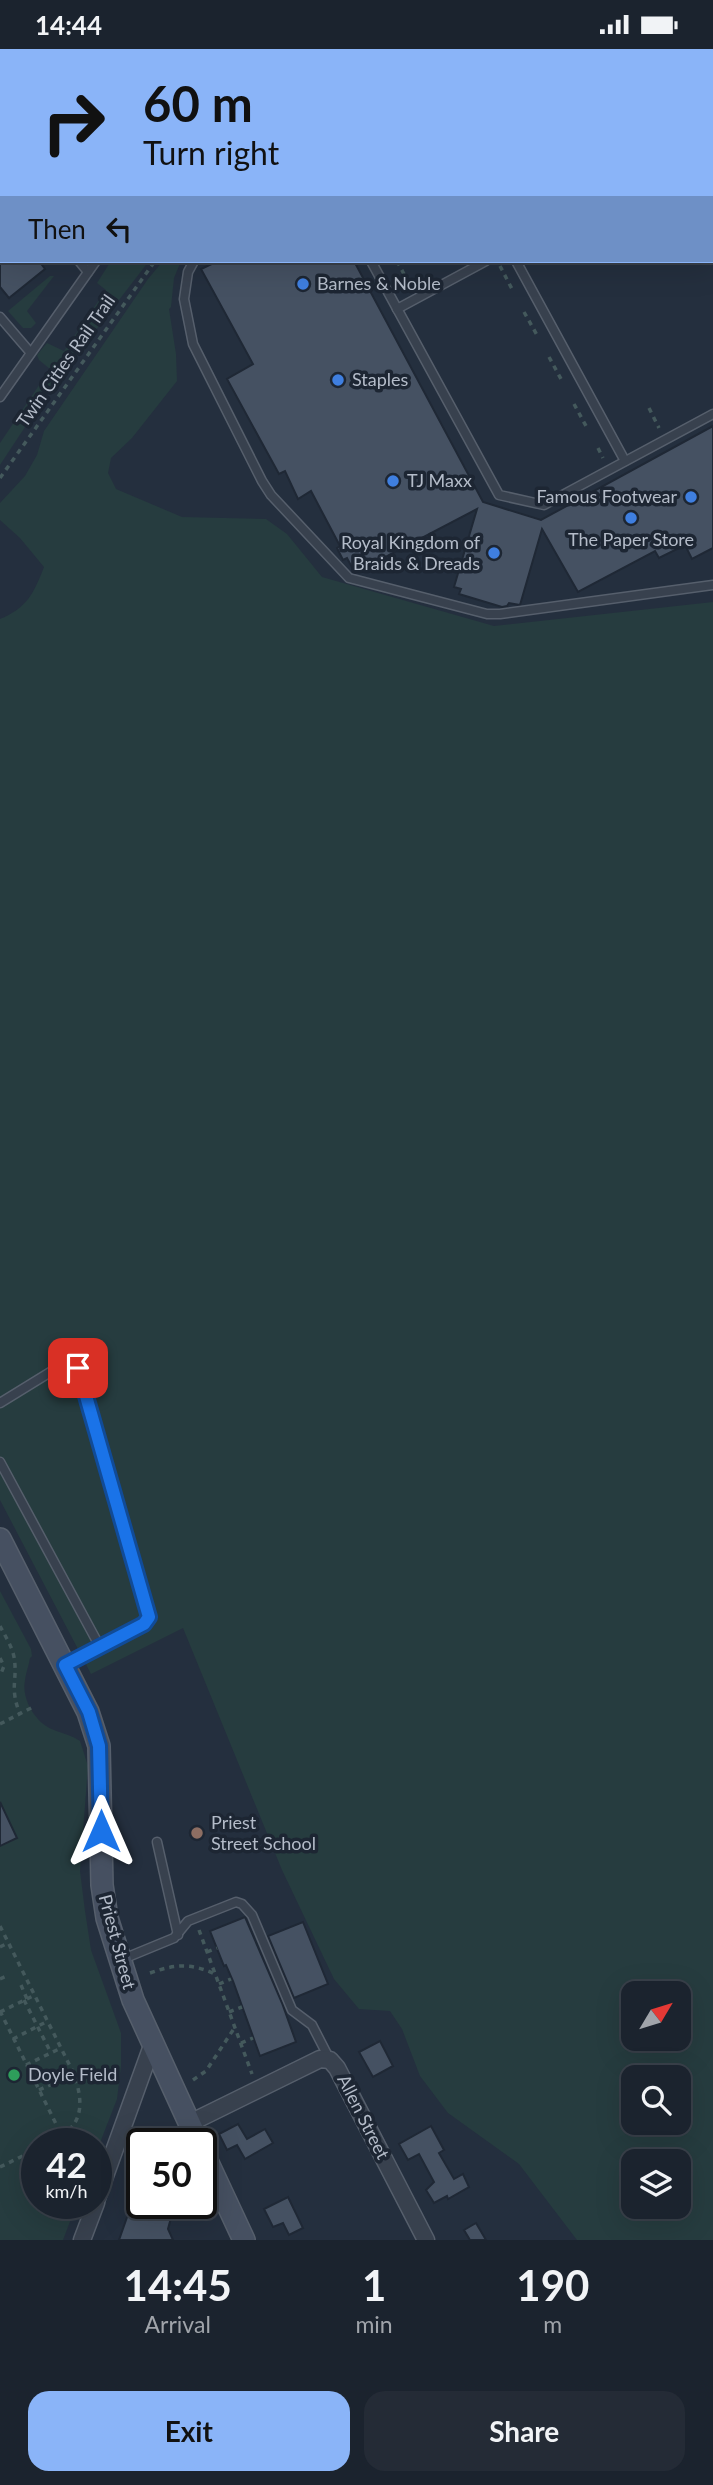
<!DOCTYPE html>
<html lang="en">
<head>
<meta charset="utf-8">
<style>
	:root { --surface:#1b232e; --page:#242b36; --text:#f1f3f6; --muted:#a0a4aa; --line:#39404a; --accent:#8ab4f8 }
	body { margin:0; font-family:Lato,sans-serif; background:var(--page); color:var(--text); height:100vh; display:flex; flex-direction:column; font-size:26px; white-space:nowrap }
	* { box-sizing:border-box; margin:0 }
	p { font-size:23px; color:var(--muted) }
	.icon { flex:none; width:38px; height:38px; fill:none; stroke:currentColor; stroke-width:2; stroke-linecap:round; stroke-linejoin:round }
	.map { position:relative; height:2191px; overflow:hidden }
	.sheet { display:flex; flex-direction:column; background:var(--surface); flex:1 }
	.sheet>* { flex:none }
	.hud { position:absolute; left:0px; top:0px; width:714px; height:214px; box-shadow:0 7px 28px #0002,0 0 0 2px var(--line); background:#8ab4f8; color:#111; overflow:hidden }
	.needle { width:46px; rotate:52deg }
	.buttons { position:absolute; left:621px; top:1932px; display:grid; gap:14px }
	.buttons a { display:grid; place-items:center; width:70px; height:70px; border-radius:14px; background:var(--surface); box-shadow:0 7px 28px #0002,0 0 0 2px var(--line); font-size:35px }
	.speed { position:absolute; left:21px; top:2079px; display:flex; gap:14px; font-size:35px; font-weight:700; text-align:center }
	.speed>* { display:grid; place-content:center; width:91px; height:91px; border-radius:50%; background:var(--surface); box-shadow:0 7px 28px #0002,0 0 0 2px var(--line); line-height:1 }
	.speed small { font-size:18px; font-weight:400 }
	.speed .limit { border:4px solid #111; border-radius:10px; background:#fff; color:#111 }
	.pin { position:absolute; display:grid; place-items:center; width:60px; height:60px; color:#fff; margin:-30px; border-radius:14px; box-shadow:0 4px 10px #0006 }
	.me { position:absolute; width:77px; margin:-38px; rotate:0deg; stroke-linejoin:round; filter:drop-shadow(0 0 5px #0008) }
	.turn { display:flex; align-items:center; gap:24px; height:147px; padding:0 28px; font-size:32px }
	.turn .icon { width:91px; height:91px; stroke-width:2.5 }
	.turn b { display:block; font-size:49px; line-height:60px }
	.then { display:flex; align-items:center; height:66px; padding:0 28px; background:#0003; gap:14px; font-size:26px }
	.eta { display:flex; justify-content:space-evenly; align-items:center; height:119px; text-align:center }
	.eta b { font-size:42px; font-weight:700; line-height:49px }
	.cta { display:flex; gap:14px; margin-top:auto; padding:14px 28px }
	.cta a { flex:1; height:80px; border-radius:21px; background:var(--accent); color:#111; font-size:28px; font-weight:700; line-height:80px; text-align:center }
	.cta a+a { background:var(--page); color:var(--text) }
	.status { display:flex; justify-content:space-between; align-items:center; height:49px; padding:0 35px; background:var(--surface); direction:ltr }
	.status svg { height:19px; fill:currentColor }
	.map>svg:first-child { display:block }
</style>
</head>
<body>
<div class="status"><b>14:44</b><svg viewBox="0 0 49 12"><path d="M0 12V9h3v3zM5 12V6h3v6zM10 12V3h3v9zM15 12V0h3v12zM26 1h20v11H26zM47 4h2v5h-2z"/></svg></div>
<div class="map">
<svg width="713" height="2191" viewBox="0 0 713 2191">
	<rect width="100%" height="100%" fill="#242f3e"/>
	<g fill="#263c3f" fill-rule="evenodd">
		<polygon points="111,212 149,212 48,343 0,416 0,394 50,320 39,311 37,306 47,294 64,302 106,241 97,234"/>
		<path d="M163,212H181L174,229L171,258L169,260L176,305L177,332L132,389L111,409L108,424L116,440L182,468L266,470L287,485L322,528L494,577L713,553V2191H577L519,2115L448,2064L420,2027L402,1980L390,1962L359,1960L334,1930L282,1821L183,1579L91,1625L0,1451V570C27,559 34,544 44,518L20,489L0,471V454L25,427L37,406L44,382L148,230ZM634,1944H679V1990H634ZM634,2028H679V2074H634ZM634,2112H679V2158H634Z"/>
		<polygon points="50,227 54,227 27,262 36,274 31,279 23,279 8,262"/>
		<path d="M0,1542L31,1600L32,1607L30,1609C29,1616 26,1623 25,1631C21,1650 36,1675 54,1681C64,1685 71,1686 80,1692L88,1717L80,1822L85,1862L91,1901L121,1984V2017L117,2050L96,2104V2095H37V2154H77L63,2191H0Z"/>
	</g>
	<g fill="#455162" stroke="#1f2835" stroke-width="2">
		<polygon points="0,212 39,212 45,220 9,249 0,238"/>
		<polygon points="218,212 354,212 483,453 541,471 713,377 713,499 692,510 685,496 659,509 655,502 578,543 542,480 520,556 509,554 507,557 502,558 459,545 461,540 454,538 477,460 355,524 347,509 343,511 337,499 340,497 311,442 298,450 285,422 279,425 227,330 253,315 201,220"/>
		<polygon points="0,1753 17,1789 0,1797"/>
		<polygon points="245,1868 282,1954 296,1993 260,2007 233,1932 226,1916 224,1917 210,1882"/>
		<polygon points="303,1873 328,1935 294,1949 268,1887"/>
		<polygon points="380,1992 393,2017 373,2028 359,2003"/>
		<polygon points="238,2075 247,2090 265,2080 273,2094 245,2110 237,2096 227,2101 219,2085"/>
		<polygon points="431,2077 444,2101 439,2104 454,2130 463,2125 469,2138 448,2150 447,2147 434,2154 426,2141 434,2133 419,2105 408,2111 399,2095"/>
		<polygon points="288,2148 303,2179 289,2186 283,2174 273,2178 264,2160"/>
		<polygon points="132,2154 175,2154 168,2180 173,2191 119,2191"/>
		<polygon points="476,2174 486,2191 470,2191 464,2181"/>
	</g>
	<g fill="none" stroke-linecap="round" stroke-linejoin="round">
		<defs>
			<g id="service">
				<polyline points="272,0 274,2"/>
				<polyline points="488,0 488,2"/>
				<polyline points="196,2 198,0"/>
				<polyline points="282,2 283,0"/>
				<polyline points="441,2 444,0"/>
				<polyline points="0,32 2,34"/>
				<polyline points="712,90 713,90"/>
				<polyline points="0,144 2,144"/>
				<polyline points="79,212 88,223"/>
				<polyline points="194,212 188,223 184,250 193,295 262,432 271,446 349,529 487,565 500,565 713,536"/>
				<polyline points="371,212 499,446 544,456 713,365"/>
				<polyline points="516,212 625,412"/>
				<polyline points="397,260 486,212"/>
				<polyline points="0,268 30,303"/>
				<polyline points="0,348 96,212"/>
				<polyline points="0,1354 65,1314 69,1312 76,1315 148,1562 149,1568 144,1575 67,1615"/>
				<polyline points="0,1413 100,1598"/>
				<polyline points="157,1793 178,1886"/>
				<polyline points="123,1910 174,1889 188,1872 236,1853 242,1855 252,1866 292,1961 312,1976 330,2011"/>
			</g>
			<g id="minor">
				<polyline points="190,2074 320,2010 330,2011 337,2019 426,2191"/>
				<polyline points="96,2152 153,1994"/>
				<polyline points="82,2191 96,2154"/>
			</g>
			<g id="secondary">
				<polyline points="0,1490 88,1663 99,1697 102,1836 107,1869 133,1951 199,2095"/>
				<polyline points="201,2099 244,2191"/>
			</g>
			<g id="primary">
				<polyline points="90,2 93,0"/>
				<polyline points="126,2 128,0"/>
				<polyline points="0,64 2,63"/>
				<polyline points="0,94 2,92"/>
			</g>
		</defs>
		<use href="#service" stroke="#565f6c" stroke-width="11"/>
		<use href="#minor" stroke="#565f6c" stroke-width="19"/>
		<use href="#secondary" stroke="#565f6c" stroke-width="24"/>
		<use href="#primary" stroke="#414a57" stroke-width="28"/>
		<g stroke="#44595c" stroke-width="3.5" stroke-dasharray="5 5" stroke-linecap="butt">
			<polyline points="344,2 345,0"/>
			<polyline points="397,212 411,238"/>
			<polyline points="500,217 512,240"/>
			<polyline points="524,263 537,286"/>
			<polyline points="549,308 561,330"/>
			<polyline points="574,355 586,377"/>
			<polyline points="649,359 659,379"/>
			<polyline points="598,399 603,409"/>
			<polyline points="0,429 155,212"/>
			<path d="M0,1577C5,1587 12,1597 14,1608C18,1631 9,1638 20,1665"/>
			<polyline points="0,1609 4,1617 0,1627"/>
			<polyline points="0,1675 35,1657"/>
			<path d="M0,1877L74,2025C82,2049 85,2071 62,2087"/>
			<polyline points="199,1881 252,2025"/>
			<polyline points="0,1898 8,1894"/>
			<polyline points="207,1903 217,1899"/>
			<path d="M150,1924C175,1915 191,1914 215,1925"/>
			<polyline points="0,1930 9,1926"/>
			<polyline points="219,1935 231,1930"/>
			<polyline points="21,1936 27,1950"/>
			<polyline points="24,1951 51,2004"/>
			<polyline points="0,1962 62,2087 47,2095"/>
			<polyline points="0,1963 35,1946"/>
			<polyline points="229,1963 242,1958"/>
			<polyline points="13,1990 48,1972"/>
			<polyline points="241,1994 253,1989"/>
			<polyline points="26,2016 61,1999"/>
			<polyline points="193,2031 206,2022 235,1978"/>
			<polyline points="39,2041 74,2025"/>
			<polyline points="58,2090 69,2095"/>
			<polyline points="0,2118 37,2100"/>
		</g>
		<use href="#service" stroke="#38414e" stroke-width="8"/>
		<use href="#minor" stroke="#38414e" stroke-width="16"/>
		<use href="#secondary" stroke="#465061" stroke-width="21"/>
		<use href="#primary" stroke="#56606e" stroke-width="24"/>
	</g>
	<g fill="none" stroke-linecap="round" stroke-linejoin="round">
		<defs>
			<polyline id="route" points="78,1319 149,1568 144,1575 65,1616 89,1663 99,1697 101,1782"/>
		</defs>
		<use href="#route" stroke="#114b97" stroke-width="18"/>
		<use href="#route" stroke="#1a73e8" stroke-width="12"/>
	</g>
	<g fill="#3f7fe0" stroke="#1d2633" stroke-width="2.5">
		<circle cx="303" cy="235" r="7"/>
		<circle cx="338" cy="331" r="7"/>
		<circle cx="393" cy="432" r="7"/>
		<circle cx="691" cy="448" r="7"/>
		<circle cx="631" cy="469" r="7"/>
		<circle cx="494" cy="504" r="7"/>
	</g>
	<circle fill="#8d6e63" stroke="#1d2633" stroke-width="2.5" cx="197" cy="1784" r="7"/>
	<circle fill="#2e9e5b" stroke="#1d2633" stroke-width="2.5" cx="14" cy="2026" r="7"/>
	<g text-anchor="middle" stroke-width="7" stroke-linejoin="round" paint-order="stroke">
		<g font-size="18" fill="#b4bcc9" stroke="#1d2633" text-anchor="start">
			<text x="317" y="241">Barnes &amp; Noble</text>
			<text x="352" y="337">Staples</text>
			<text x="407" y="438">TJ Maxx</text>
			<text x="677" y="454" text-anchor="end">Famous Footwear</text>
			<text x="631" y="497" text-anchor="middle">The Paper Store</text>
			<text x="480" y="500" text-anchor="end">Royal Kingdom of<tspan x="480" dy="21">Braids &amp; Dreads</tspan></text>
			<text x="211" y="1780">Priest<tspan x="211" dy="21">Street School</tspan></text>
			<text x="28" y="2032">Doyle Field</text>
		</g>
		<g font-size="18" fill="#b4bcc9" stroke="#1d2633">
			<text transform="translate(66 312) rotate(-55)" y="6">Twin Cities Rail Trail</text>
			<text transform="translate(117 1893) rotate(75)" y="6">Priest Street</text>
			<text transform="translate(363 2068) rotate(63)" y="6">Allen Street</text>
		</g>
	</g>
</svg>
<div class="buttons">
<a><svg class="needle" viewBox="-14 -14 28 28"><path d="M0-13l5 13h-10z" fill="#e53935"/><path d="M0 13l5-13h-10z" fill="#a0a4aa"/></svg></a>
<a><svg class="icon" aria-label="search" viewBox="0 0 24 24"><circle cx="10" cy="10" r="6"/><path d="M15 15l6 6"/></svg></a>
<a><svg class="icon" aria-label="layers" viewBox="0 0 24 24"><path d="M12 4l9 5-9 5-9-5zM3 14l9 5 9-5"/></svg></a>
</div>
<div class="speed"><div>42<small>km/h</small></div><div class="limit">50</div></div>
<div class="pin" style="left:78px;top:1319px;background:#d93025"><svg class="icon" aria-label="arrive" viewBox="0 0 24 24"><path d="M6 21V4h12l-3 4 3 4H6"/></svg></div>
<svg class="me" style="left:101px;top:1782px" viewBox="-20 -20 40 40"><path d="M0-17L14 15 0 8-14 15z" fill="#1a73e8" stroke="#fff" stroke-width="4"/></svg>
<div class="hud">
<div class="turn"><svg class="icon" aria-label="right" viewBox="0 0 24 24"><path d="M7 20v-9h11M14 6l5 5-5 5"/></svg><div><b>60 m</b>Turn right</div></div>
<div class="then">Then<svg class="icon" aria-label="left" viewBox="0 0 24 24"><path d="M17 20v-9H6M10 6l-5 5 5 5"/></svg></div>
</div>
</div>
<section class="sheet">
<div class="eta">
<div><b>14:45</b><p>Arrival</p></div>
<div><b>1</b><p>min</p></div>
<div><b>190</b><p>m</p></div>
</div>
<div class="cta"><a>Exit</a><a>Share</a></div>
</section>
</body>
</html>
